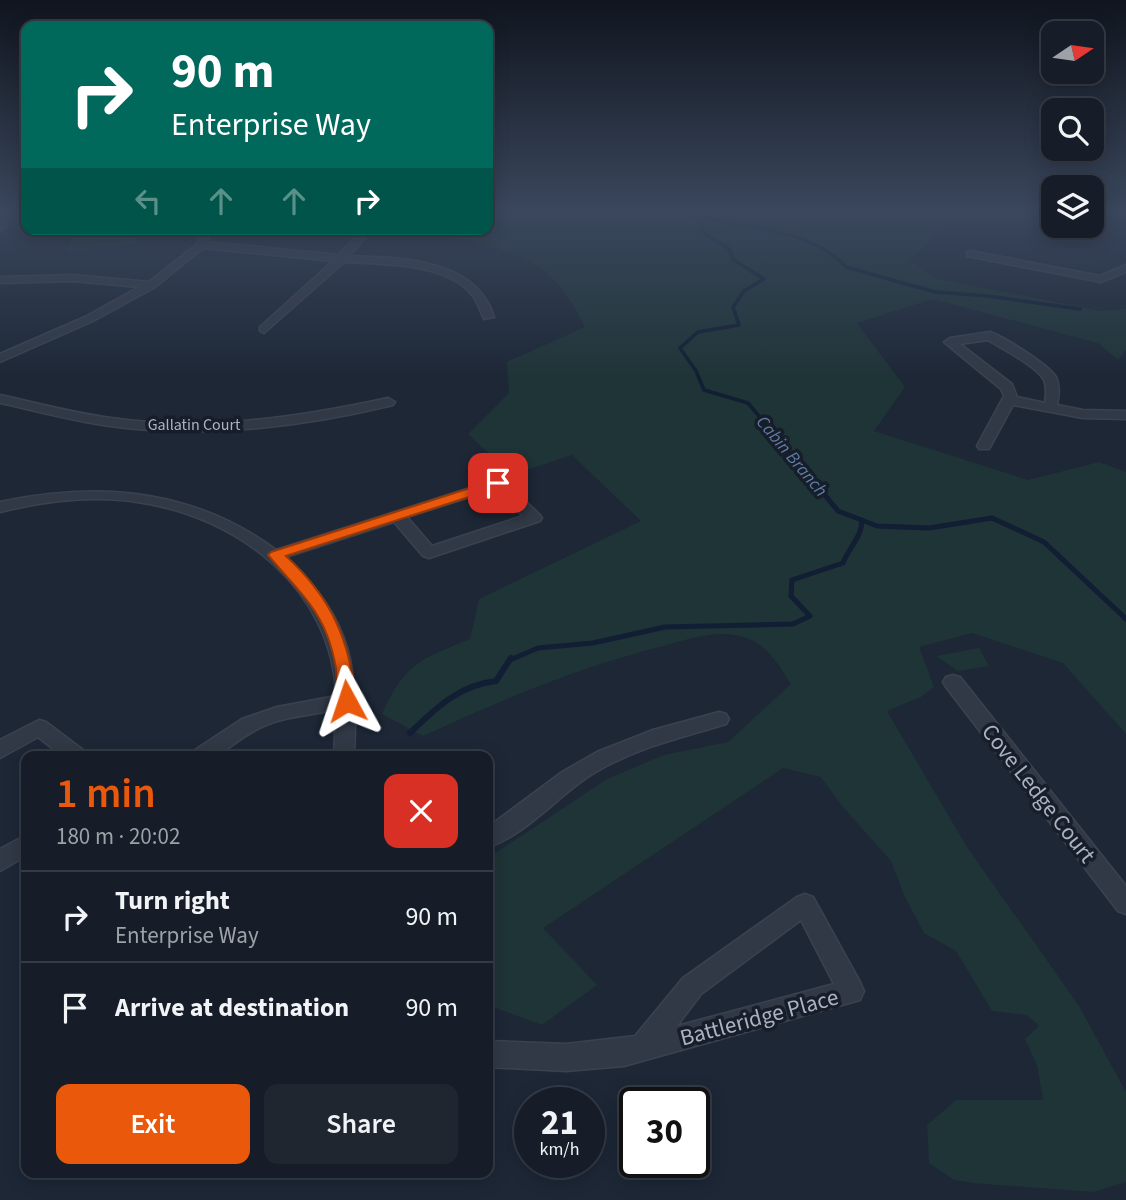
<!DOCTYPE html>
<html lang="en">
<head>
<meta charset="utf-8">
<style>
	:root { --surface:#161d28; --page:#1f2630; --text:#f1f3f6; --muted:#9ea2a8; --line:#353b45; --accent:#ea580c }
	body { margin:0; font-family:"Source Sans 3",sans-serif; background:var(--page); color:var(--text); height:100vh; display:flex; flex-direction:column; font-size:26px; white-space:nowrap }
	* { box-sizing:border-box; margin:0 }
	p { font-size:23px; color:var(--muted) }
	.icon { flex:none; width:38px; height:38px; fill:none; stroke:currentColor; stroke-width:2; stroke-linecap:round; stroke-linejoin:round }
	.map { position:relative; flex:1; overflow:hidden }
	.side { position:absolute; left:21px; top:751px; width:472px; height:427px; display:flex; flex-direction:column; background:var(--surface); border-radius:14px; box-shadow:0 4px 18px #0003,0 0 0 2px var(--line) }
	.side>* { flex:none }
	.guide { position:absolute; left:21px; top:21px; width:472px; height:214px; border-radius:14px; box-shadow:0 4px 18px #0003,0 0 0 2px var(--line); background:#00695c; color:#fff; overflow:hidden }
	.needle { width:46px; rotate:77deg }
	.fabs { position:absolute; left:1041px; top:21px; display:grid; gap:14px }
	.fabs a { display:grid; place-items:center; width:63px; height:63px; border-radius:14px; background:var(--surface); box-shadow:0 4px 18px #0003,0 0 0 2px var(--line); font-size:35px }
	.speed { position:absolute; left:514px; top:1087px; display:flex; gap:14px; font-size:35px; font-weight:700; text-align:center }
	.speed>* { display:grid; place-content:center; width:91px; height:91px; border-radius:50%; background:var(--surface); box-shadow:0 4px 18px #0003,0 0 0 2px var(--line); line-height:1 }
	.speed small { font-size:18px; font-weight:400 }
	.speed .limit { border:4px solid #111; border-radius:10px; background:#fff; color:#111 }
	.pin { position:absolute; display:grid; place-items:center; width:60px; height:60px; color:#fff; margin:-30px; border-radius:14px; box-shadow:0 4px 10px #0006 }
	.me { position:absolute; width:77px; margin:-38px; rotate:355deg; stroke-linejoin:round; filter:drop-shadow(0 0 5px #0008) }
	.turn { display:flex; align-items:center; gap:24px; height:147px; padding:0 35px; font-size:32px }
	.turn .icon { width:91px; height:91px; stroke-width:2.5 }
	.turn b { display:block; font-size:49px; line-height:60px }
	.lanes { display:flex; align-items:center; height:66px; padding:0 35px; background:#0003; justify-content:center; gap:35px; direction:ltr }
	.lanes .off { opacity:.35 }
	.round { display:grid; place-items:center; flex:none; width:74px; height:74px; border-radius:14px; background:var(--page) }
	.headline { display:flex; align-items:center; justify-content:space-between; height:119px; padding:0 35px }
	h1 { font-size:42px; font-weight:600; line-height:52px; color:var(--accent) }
	.action { display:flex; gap:14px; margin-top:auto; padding:14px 35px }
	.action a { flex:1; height:80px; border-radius:14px; background:var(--accent); color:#fff; font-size:28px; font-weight:600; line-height:80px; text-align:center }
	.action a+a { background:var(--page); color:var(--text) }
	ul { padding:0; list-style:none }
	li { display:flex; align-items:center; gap:21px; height:91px; padding:0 35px; border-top:2px solid var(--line) }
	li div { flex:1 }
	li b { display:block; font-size:26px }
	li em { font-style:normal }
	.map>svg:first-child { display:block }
</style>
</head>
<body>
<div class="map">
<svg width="1126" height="1200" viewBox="0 0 1126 1200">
	<rect width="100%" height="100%" fill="#1d2736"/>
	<g fill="#1f3437">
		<path d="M488,210H961L909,261L938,279L1101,311L1126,309V350L1118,360L1098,343L933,299L857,323L905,387L874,431L1028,480L1099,462L1126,472V734L1063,663L972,633L919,647L934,687L921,697L887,711L967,847L1079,1006L1126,1092V1182L1093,1192L972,1183L954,1180L929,1163L927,1125L956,1100H1043L1037,1065L1025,1039L1039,1026L1027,1015L992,1011L956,951L924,933L904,895L891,861L842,806L821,777L783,768L543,928L597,985L542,1025L488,1005V858L607,779L664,755L728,742L791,684C780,667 767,645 747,638C720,628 689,639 663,646C579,667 501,700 423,736L382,714C405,663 421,659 470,639L479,599L641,521L572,455L512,475L468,434L509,393L507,362L585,327C548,252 515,253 441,235L438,229H488Z"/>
		<polygon points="75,229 139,229 135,244 67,251"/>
		<polygon points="979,648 989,666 958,671 936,656"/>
	</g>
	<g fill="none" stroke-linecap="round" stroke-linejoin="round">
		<g stroke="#111e33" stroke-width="3.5">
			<polyline points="655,210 708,218 702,224 702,232 728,248 734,260 764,279 744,291 733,307 739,325 698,332 680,348 696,371 704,390 748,403 807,473"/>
			<path d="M708,218C753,229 814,231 846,267L935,292L988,296L1080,309"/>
		</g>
		<g stroke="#111e33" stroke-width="5">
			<polyline points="805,471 838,511 877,526 929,528 992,518 1044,542 1126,619"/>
			<path d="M510,660L538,648L593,643L665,627L793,624L810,616L791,596L792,580L843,563C849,547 862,537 862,520"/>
		</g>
		<path stroke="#111e33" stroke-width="6" d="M410,733C436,708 459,685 496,681L511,658"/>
		<defs>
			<g id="minor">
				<polygon points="0,213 5,216 7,225 0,230"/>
				<path d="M202,229H212L207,242L339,255L362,229H372L349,256C400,258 476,258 494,317L484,319C480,311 478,302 472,295C447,263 382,264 344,262L264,333L260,331V327L333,261L203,248L155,287L93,321L0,362V354L85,317L139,287L73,281L0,283V277L73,275L149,282L197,244Z"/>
				<polygon points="971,251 1100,276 1126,265 1126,272 1101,282 967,256 967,252"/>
				<path d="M990,332C1004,337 1048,364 1056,377C1060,386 1059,396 1057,405L1083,410L1126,411V419L1083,418L1013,405L989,449H979L977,446L1004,396L1001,389L944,342L950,338ZM988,340C1001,348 1038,367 1044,380C1047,387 1046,396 1045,403L1017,397L1012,384L960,344Z"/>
				<path d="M0,395C37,403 73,413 111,418C203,431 297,418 388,398L395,402L393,405C302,427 203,439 110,426C73,421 37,411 0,403Z"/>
				<path d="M498,479L503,480L540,515L542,518L540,521L429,558L423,556L394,522L286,557C354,622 358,667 354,756H334L336,710C310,715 279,717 256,730C225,746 231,756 192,756L195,750L242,719L277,707L336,696C333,589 238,516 137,502C91,495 45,501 0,512V502C97,481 194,489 276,550ZM495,489L523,516L432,546L407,517Z"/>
				<polygon points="953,675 960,677 1126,886 1126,914 1118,911 946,687 943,682 946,677"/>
				<path d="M719,712L726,714L729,719L726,724C681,738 635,748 594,773C559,794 528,834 488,847V827L562,772L597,752L653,730Z"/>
				<polygon points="39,720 46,722 83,750 86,756 62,756 38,737 0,758 0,740"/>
				<polygon points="26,835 26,856 0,871 0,849"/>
				<path d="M805,894L813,897L860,982L864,991L860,1000L624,1066L566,1071L488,1067V1041L566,1044L635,1036L683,978L797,897ZM801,920L834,984L677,1026L701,994Z"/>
			</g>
		</defs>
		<use href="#minor" stroke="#3a4250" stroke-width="3"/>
		<use href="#minor" fill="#313946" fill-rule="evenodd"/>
	</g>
	<linearGradient id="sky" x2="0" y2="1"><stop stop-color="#10151e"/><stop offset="0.56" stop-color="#3a475d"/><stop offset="1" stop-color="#3a475d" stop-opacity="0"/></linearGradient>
	<rect width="1126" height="378" fill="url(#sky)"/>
	<path fill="#ea580c" stroke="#983908" stroke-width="2" d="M498,479L505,483L503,486L286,556C332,598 350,641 356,701L353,706H341C335,695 337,680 336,668C334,657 331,645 327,635C315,603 289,581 268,555L271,552Z"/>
	<g text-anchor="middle" stroke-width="7" stroke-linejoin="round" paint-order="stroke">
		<g font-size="16" fill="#aab3c4" stroke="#171e2a">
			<text x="194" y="430">Gallatin Court</text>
		</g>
		<g font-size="18" font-style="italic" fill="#607da6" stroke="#171e2a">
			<text transform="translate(792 456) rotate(50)" y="6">Cabin Branch</text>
		</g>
		<g font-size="23" fill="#aab3c4" stroke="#171e2a">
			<text transform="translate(1039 793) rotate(52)" y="8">Cove Ledge Court</text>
			<text transform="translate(759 1017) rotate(-15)" y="8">Battleridge Place</text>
		</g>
	</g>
</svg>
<div class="fabs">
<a><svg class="needle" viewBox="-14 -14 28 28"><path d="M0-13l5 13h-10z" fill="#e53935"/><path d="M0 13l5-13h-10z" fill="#9ea2a8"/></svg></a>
<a><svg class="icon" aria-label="search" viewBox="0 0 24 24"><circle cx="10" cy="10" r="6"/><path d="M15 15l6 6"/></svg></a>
<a><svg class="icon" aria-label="layers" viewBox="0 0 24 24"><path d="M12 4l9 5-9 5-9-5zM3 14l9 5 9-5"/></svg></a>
</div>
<div class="speed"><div>21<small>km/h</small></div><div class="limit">30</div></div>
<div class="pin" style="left:498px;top:483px;background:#d93025"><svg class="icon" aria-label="arrive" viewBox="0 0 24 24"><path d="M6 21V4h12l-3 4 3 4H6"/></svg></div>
<svg class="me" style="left:347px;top:701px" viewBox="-20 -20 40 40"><path d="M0-17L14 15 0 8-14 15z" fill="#ea580c" stroke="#fff" stroke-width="4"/></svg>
<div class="guide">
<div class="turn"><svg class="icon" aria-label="right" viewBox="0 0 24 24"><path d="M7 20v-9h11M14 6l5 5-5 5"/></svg><div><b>90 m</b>Enterprise Way</div></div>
<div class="lanes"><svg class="icon off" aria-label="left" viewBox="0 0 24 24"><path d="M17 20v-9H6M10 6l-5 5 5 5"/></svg><svg class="icon off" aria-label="ahead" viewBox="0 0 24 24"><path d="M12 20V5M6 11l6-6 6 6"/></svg><svg class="icon off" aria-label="ahead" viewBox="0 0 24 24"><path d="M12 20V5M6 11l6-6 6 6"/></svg><svg class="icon" aria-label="right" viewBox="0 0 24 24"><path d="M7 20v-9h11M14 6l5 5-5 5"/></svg></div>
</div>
<section class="side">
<div class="headline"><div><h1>1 min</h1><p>180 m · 20:02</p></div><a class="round" style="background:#d93025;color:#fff"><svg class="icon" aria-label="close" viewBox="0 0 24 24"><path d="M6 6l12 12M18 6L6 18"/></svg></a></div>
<ul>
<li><svg class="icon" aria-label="right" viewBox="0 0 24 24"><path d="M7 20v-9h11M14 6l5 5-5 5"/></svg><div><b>Turn right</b><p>Enterprise Way</p></div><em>90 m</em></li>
<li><svg class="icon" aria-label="arrive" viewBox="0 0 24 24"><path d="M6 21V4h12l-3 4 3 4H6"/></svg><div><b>Arrive at destination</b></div><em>90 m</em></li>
</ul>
<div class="action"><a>Exit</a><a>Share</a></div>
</section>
</div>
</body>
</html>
